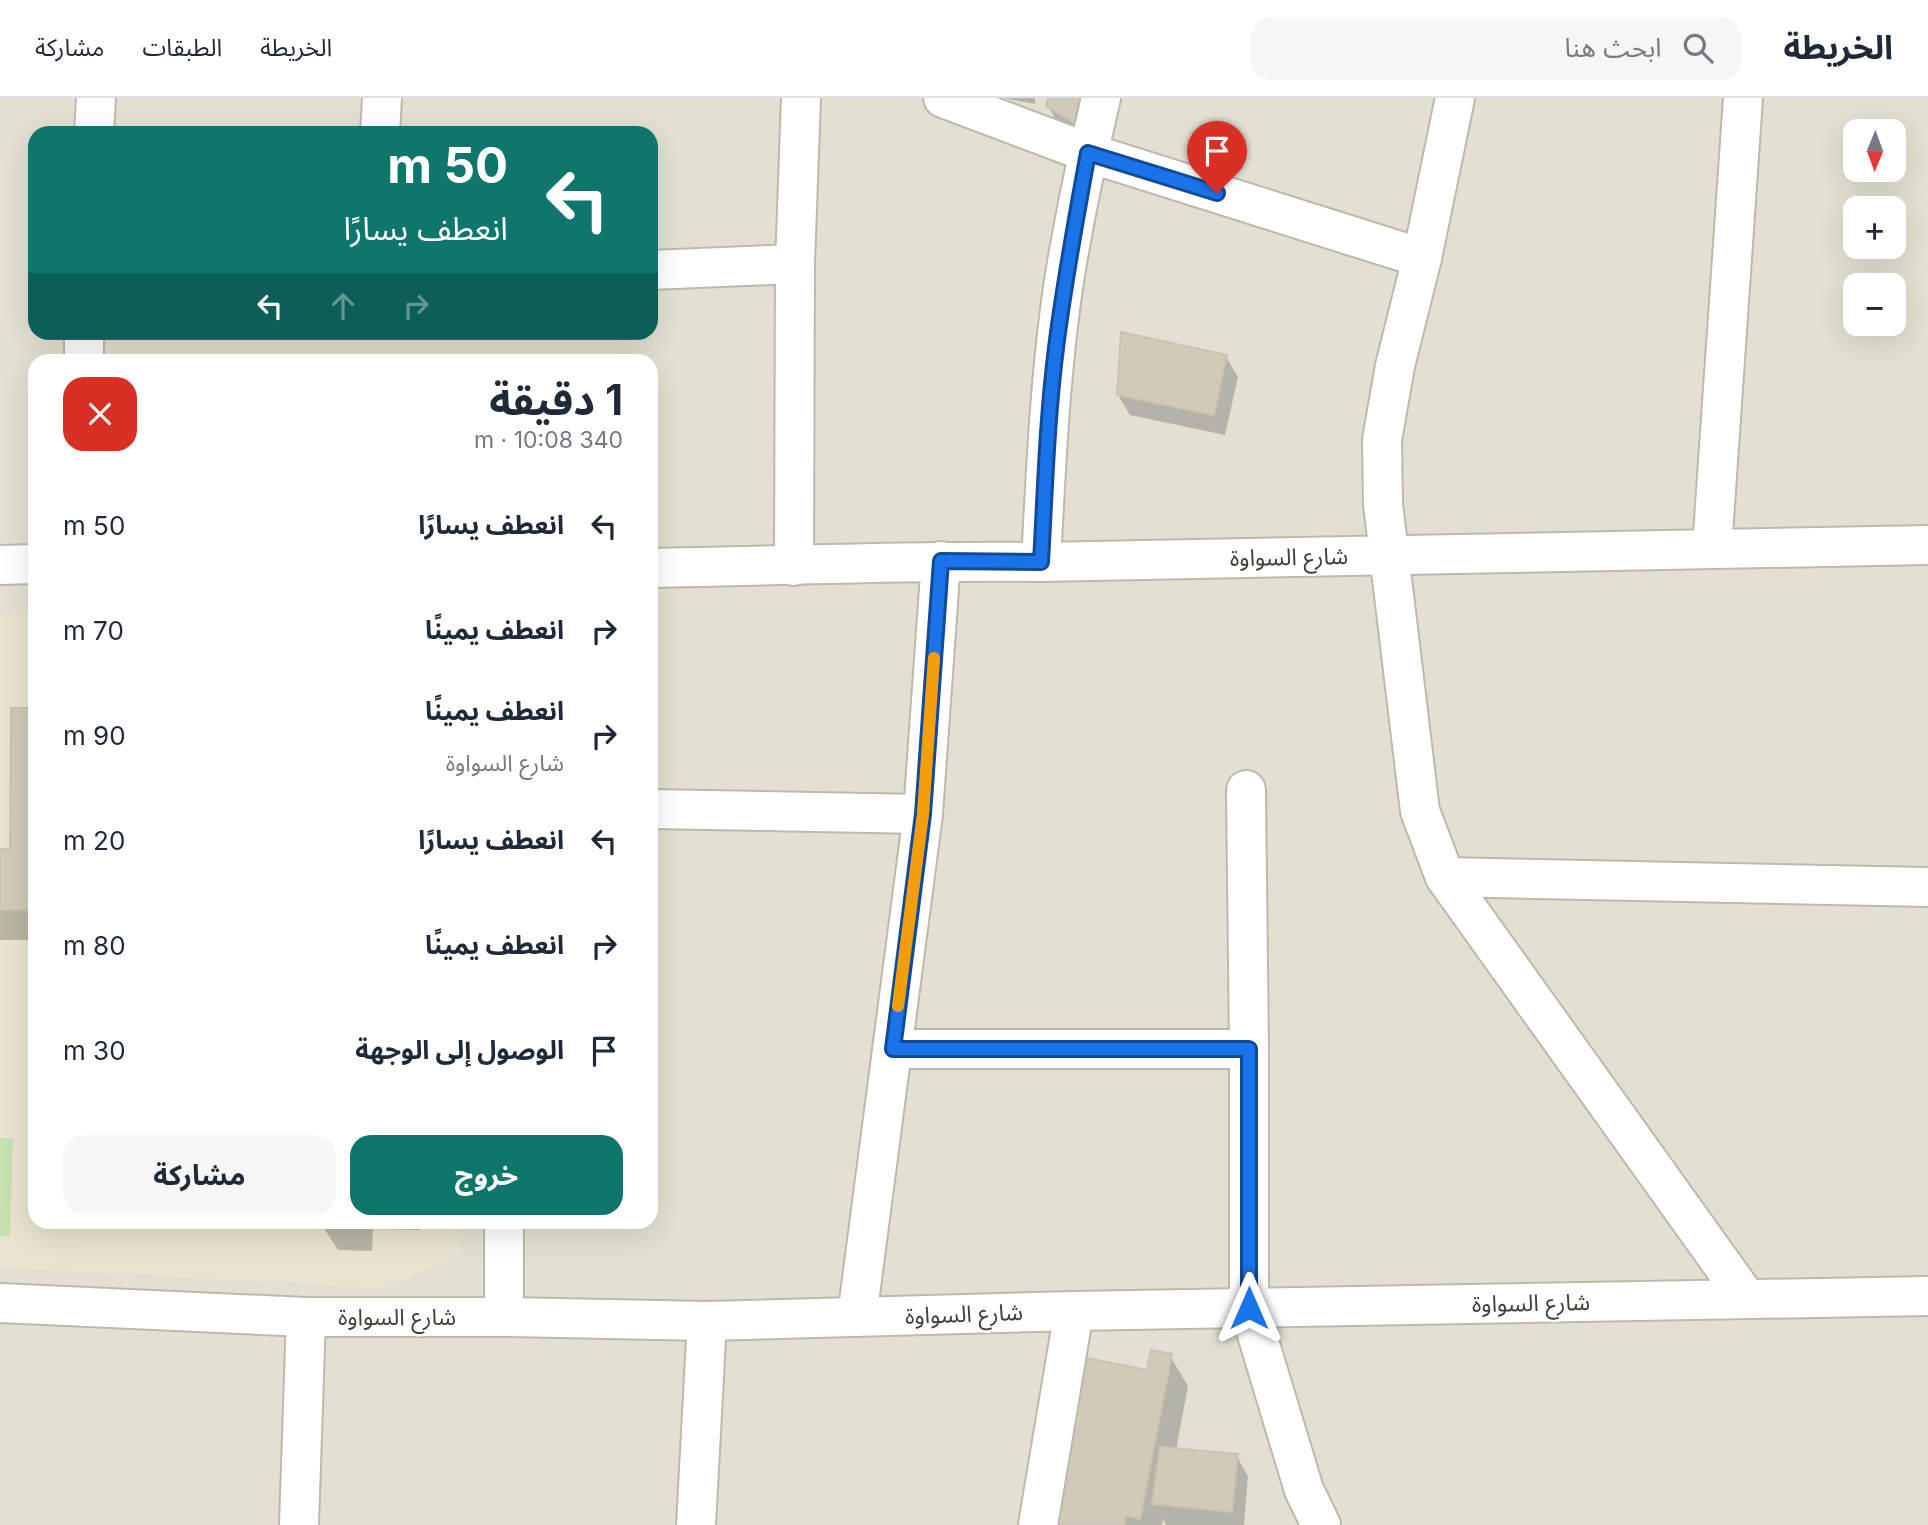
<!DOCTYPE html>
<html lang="ar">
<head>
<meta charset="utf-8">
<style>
	:root { --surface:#fff; --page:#f6f6f7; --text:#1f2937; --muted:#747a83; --line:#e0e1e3; --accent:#0f766e }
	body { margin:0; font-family:Inter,"Noto Sans Arabic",sans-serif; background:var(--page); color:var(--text); direction:rtl; height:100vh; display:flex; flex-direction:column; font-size:26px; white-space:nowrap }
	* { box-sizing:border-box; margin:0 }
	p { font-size:23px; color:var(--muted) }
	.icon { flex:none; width:38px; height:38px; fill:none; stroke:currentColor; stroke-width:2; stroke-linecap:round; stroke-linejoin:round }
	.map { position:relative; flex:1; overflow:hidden; direction:ltr }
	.details { position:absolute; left:28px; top:256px; width:630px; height:875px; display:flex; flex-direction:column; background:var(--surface); border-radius:21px; box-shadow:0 7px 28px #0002; direction:rtl }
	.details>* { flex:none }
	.top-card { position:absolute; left:28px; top:28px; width:630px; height:214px; border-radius:21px; box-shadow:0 7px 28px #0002; direction:rtl; background:#0f766e; color:#fff; overflow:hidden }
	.needle { width:46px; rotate:181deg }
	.controls { position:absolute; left:1843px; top:21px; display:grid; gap:14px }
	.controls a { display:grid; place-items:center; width:63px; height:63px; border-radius:14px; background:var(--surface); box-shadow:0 7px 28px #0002; font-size:35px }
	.pin { position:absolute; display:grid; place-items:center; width:60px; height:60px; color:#fff; margin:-72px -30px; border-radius:50% 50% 50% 0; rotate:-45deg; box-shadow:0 0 7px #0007 }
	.pin .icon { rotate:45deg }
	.me { position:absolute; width:77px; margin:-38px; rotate:0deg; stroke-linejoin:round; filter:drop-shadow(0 0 5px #0008) }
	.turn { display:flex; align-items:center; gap:24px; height:147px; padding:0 35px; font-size:32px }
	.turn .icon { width:91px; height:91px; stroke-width:2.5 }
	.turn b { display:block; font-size:49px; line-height:60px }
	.lanes { display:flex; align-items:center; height:66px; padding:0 35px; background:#0003; justify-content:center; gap:35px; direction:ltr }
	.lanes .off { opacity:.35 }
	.round { display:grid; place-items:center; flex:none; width:74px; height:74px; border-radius:21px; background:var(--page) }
	.summary { display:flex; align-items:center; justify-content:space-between; height:119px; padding:0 35px }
	h1 { font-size:42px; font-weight:700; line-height:52px }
	.primary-button { display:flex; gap:14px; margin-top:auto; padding:14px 35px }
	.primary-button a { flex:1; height:80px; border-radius:21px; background:var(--accent); color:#fff; font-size:28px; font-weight:700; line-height:80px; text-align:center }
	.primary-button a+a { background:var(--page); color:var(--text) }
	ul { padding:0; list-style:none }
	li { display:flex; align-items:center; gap:21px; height:105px; padding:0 35px }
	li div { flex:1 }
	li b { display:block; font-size:26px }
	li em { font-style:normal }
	header { display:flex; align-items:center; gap:42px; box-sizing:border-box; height:98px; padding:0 35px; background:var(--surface); border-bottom:2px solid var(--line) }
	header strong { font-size:33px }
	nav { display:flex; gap:38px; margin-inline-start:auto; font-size:24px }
	.search { width:490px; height:63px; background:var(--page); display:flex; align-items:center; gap:18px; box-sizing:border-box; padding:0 24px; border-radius:21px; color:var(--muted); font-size:26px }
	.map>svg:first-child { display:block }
</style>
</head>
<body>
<header>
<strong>الخريطة</strong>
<div class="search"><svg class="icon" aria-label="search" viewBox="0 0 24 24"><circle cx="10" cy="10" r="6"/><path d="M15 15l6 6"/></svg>ابحث هنا</div>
<nav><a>الخريطة</a><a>الطبقات</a><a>مشاركة</a></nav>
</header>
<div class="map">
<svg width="1928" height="1427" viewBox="0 0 1928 1427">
	<rect width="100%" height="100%" fill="#f0eee4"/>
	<path fill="#e3e0d3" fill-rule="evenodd" d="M0,0H1928V1427H0ZM1855,33H1894V72H1855ZM35,35H651V234H35ZM1855,110H1894V149H1855ZM1855,187H1894V226H1855ZM35,262H651V1124H35Z"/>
	<polygon fill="#e8e4d0" points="35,516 35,1124 460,1124 460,1156 385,1190 0,1169 0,517"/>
	<polygon fill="#c6e0b1" points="0,1040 13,1040 10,1139 0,1138"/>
	<g fill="#0003">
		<polygon points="1003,0 1035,0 1035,6"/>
		<polygon points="1050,0 1097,0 1085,44 1060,29 1048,8"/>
		<polygon points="1226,259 1238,279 1225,337 1130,317 1118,297"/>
		<polygon points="35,612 35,842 0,842 0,753 12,753"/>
		<polygon points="320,1124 420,1124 420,1132 373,1131 372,1153 338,1152"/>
		<polygon points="1170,1258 1188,1288 1176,1352 1236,1357 1248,1378 1244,1427 1166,1427 1163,1421 1162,1427 1057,1427 1148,1274"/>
	</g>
	<g fill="#d0cabb" stroke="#cac3af" stroke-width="2">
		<polygon points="1048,0 1080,0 1074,25 1046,8"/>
		<polygon points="1121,234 1227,257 1214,317 1117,297"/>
		<polygon points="11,610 35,610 35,812 0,812 0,751 10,751"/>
		<polygon points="1151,1252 1172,1256 1140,1421 1126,1418 1124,1427 1055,1427 1087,1260 1147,1272"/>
		<polygon points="1160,1349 1238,1356 1232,1414 1152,1406"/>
	</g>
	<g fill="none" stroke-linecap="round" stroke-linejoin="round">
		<defs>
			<g id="minor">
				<polyline points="943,0 1089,55 1422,160"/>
				<polyline points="1455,0 1422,160 1395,268 1382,342 1383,406 1420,713 1445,779 1747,1201"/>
				<polyline points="94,35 96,0"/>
				<polyline points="380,35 382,0"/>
				<polyline points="651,172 795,166"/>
				<polyline points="84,262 84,234"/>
				<polyline points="1712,451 1743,0"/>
				<path d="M1041,464C1046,370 1050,276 1064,183C1074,121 1087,60 1101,0"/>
				<polyline points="0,467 35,466"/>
				<polyline points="794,468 795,166 801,0"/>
				<path d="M651,470C781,468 911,462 1041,464L1928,447"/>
				<polyline points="1246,692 1249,951 1249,1210 1304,1392 1321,1427"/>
				<polyline points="651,711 923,716"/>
				<polyline points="1445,779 1928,789"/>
				<polyline points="893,951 1249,951"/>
				<polyline points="504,1124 504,1219"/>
				<polyline points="0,1205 306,1219 504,1219 707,1223 1074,1213 1928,1198"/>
				<polyline points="857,1219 923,716 941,463"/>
				<polyline points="299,1427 306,1219"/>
				<polyline points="696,1427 707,1223"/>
				<polyline points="1038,1427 1074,1213"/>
			</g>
		</defs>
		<use href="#minor" stroke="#bdb9ab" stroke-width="42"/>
		<use href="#minor" stroke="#fff" stroke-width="38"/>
	</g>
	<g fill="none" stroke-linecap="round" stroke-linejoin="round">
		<defs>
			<path id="route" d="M1217,95L1088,55C1076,120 1064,185 1056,250C1047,321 1045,393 1041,464L941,463L923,716L893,951H1249V1210"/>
		</defs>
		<use href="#route" stroke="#114b97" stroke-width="18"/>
		<use href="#route" stroke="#1a73e8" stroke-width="12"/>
		<polyline stroke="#f59e0b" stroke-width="12" points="898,908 923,716 934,560"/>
	</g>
	<g text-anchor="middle" stroke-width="5" stroke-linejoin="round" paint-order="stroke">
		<g font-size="23" fill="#413e35" stroke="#fff">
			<text transform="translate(1289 459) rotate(-1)" y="8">شارع السواوة</text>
			<text transform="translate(1531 1205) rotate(-1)" y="8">شارع السواوة</text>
			<text transform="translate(964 1216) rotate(-2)" y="8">شارع السواوة</text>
			<text x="397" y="1227">شارع السواوة</text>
		</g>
	</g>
</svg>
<div class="controls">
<a><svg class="needle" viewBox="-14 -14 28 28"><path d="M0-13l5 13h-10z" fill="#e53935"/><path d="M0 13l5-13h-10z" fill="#747a83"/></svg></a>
<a>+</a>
<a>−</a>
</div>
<div class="pin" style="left:1217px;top:95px;background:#d93025"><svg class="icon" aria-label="arrive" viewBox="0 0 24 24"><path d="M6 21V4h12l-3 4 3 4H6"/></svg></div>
<svg class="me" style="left:1249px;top:1210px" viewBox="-20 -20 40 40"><path d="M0-17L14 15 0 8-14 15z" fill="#1a73e8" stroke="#fff" stroke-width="4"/></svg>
<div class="top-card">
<div class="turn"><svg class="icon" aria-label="left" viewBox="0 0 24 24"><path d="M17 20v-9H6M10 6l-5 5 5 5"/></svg><div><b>50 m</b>انعطف يسارًا</div></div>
<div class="lanes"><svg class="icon" aria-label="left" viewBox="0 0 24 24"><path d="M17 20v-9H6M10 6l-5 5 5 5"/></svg><svg class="icon off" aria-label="ahead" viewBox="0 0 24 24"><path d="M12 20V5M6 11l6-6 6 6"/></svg><svg class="icon off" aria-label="right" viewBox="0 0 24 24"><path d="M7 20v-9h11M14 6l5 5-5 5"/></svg></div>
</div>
<section class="details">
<div class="summary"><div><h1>1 دقيقة</h1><p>340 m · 10:08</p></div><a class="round" style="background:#d93025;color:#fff"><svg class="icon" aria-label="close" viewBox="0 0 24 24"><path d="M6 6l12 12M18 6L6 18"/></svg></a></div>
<ul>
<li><svg class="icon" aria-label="left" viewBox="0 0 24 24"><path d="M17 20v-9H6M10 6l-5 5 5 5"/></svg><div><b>انعطف يسارًا</b></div><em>50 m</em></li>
<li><svg class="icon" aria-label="right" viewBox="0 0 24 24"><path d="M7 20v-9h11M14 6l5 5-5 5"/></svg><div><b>انعطف يمينًا</b></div><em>70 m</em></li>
<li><svg class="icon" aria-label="right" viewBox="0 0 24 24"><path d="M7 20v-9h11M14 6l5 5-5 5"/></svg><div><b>انعطف يمينًا</b><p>شارع السواوة</p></div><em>90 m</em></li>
<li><svg class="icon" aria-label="left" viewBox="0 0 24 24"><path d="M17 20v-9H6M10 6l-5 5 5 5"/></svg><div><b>انعطف يسارًا</b></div><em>20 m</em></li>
<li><svg class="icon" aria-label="right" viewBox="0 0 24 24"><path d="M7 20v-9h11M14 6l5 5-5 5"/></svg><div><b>انعطف يمينًا</b></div><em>80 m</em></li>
<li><svg class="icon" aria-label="arrive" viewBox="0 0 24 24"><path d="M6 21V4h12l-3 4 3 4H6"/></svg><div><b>الوصول إلى الوجهة</b></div><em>30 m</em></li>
</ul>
<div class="primary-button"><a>خروج</a><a>مشاركة</a></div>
</section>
</div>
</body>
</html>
